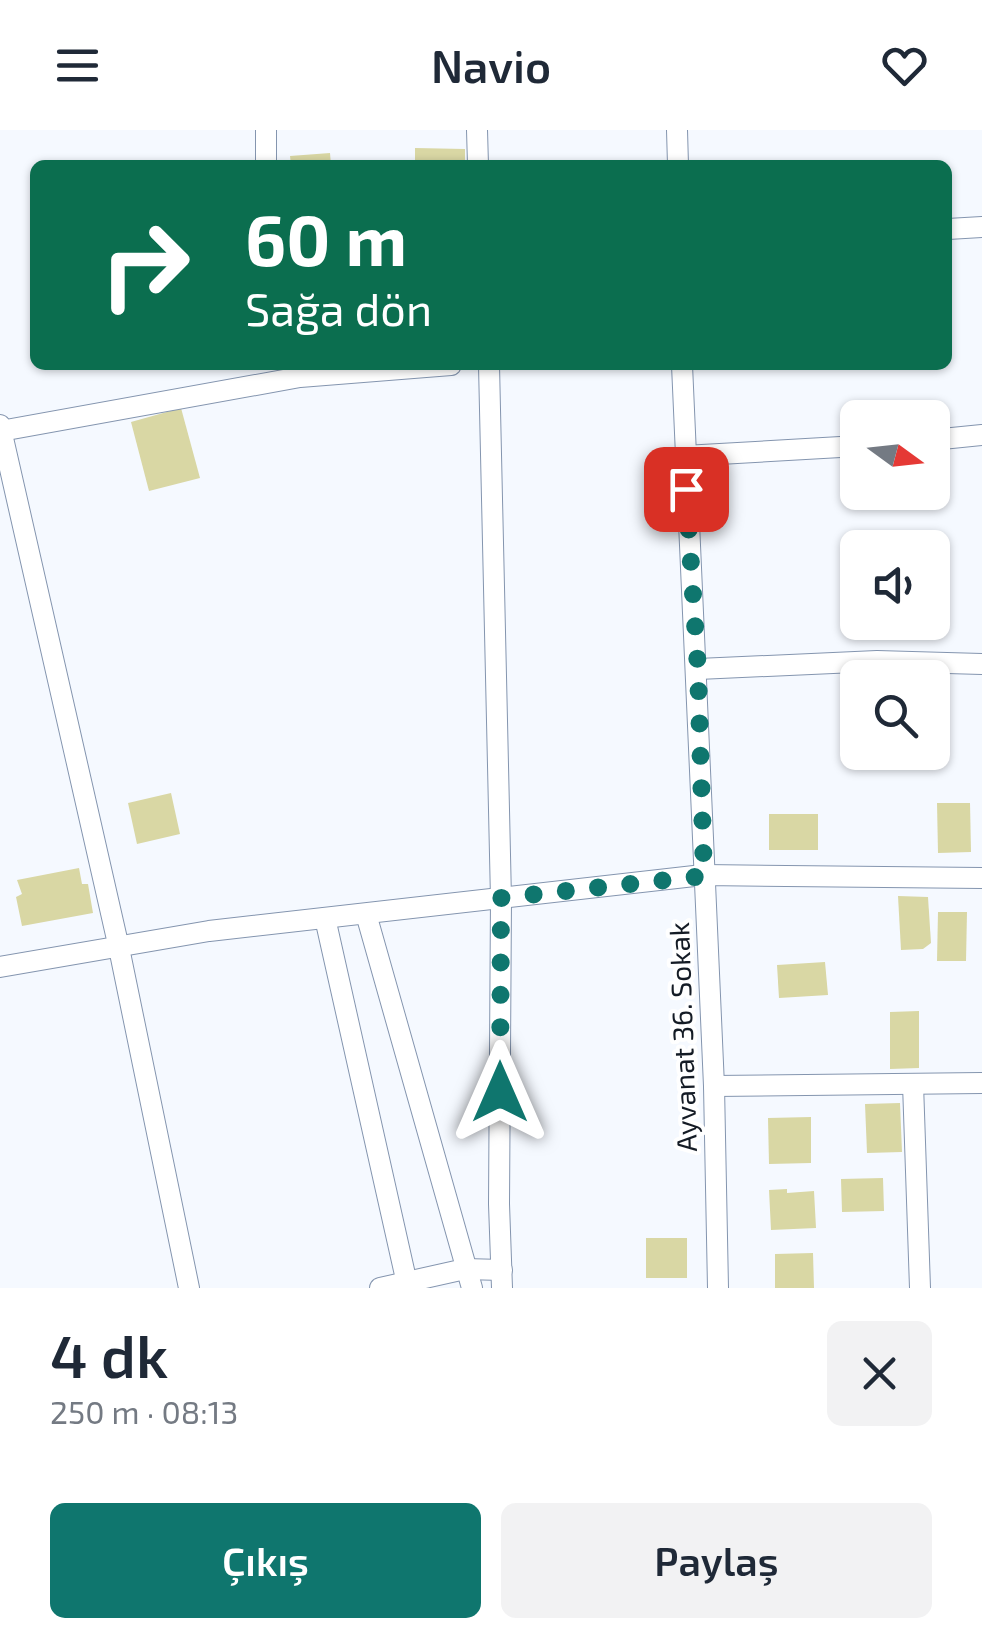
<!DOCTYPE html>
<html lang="tr">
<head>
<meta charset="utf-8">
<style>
	:root { --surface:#fff; --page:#f2f2f3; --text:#1f2937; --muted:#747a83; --accent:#0f766e }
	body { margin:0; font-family:"Exo 2",sans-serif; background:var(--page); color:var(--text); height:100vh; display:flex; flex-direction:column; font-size:38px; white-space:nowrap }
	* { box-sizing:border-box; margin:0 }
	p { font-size:32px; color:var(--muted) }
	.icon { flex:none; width:55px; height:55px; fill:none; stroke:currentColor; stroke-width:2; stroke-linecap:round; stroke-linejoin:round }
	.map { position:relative; height:1158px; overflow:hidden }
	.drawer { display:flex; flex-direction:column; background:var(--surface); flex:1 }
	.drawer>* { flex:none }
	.banner { position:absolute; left:30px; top:30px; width:922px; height:210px; border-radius:15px; box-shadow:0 2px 8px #0004; background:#0b6e4f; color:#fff; overflow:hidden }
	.needle { width:65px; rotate:105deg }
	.fabs { position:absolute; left:840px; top:270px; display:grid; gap:20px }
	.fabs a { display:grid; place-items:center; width:110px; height:110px; border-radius:15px; background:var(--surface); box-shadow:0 2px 8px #0004; font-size:50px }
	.pin { position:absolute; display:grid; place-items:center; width:85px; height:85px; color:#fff; margin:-42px; border-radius:20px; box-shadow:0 5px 15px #0006 }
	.me { position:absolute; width:110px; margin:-55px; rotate:0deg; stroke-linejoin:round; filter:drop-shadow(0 0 8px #0008) }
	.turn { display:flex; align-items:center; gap:35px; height:210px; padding:0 50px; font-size:45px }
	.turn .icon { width:130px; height:130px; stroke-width:2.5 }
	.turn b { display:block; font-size:70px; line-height:85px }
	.round { display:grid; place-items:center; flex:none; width:105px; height:105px; border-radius:15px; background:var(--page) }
	.overview { display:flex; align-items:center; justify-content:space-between; height:170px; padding:0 50px }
	h1 { font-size:60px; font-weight:600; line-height:75px }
	.primary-button { display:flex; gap:20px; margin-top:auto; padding:20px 50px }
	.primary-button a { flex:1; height:115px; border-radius:15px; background:var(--accent); color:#fff; font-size:40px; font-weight:600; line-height:115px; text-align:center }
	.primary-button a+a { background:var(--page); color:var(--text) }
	header { display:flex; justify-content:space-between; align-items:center; height:130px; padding:0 50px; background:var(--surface); font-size:45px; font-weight:600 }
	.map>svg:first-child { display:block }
</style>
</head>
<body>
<header><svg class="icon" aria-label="menu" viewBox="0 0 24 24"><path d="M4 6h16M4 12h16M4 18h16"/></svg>Navio<svg class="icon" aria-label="heart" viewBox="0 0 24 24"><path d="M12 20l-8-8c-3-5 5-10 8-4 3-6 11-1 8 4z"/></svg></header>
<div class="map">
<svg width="982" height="1158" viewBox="0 0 982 1158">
	<rect width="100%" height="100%" fill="#f5f9ff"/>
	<g fill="#d9d7a4">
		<polygon points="415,18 465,19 465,35 415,35"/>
		<polygon points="330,23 331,35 291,35 290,26"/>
		<polygon points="181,278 200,348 149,361 131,292"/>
		<polygon points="171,663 180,704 137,714 128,673"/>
		<polygon points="937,673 970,673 971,722 938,723"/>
		<rect x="769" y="684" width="49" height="36"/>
		<polygon points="79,738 82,754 88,754 93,783 22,796 16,767 22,764 17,750"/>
		<polygon points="898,766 928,767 931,813 923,819 901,820"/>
		<polygon points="938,782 967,782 966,831 937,831"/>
		<polygon points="825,832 828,865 779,868 777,835"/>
		<polygon points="919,881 919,938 890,939 890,882"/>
		<polygon points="900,973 902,1022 867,1023 865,974"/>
		<polygon points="811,987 811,1033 769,1034 768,988"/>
		<polygon points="883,1048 884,1081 842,1082 841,1049"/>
		<polygon points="787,1059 787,1063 814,1061 816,1098 771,1100 769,1060"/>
		<rect x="646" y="1108" width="41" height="40"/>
		<polygon points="813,1123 814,1158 775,1158 775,1124"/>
	</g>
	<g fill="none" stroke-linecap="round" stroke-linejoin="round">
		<defs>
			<g id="minor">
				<polyline points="266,0 266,35"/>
				<polyline points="477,0 478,35"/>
				<polyline points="677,0 678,35"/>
				<polyline points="948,99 982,97"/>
				<polyline points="489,235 501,769 499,1074 502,1158"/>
				<polyline points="682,235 714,956 718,1158"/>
				<polyline points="0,295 119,818 189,1158"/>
				<polyline points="1,301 300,247 451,235"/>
				<polyline points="932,310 982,305"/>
				<polyline points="684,326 858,316"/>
				<polyline points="698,539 877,531 982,534"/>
				<polyline points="366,784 472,1158"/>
				<polyline points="325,788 408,1158"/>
				<polyline points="0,837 209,801 703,745 982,748"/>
				<polyline points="913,954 920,1158"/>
				<polyline points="714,956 982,953"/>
				<polyline points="380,1158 465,1139 502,1140"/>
			</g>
		</defs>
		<use href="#minor" stroke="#8495af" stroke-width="22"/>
		<use href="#minor" stroke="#fff" stroke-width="20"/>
	</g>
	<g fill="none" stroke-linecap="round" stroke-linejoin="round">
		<polyline stroke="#0f766e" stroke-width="18" stroke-dasharray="0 32.4" points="500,962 501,768 704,746 698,539 686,359"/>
	</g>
	<g text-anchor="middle" stroke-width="8" stroke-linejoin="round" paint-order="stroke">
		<g font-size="28" fill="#141b25" stroke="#fff">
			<text transform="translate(683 907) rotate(-92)" y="10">Ayvanat 36. Sokak</text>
		</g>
	</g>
</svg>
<div class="fabs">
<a><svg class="needle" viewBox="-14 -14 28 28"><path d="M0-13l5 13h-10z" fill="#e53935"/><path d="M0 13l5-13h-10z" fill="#747a83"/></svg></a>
<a><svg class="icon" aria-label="sound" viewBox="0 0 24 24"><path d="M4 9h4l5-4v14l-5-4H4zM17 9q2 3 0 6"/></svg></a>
<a><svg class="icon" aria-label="search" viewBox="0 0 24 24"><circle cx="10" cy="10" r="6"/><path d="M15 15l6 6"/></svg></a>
</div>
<div class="pin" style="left:686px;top:359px;background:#d93025"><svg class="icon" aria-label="arrive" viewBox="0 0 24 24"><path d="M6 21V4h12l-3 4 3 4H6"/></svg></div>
<svg class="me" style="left:500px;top:962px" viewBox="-20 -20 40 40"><path d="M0-17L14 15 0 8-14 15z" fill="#0f766e" stroke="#fff" stroke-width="4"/></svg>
<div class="banner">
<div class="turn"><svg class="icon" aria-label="right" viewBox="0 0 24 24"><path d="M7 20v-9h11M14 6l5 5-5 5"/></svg><div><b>60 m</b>Sağa dön</div></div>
</div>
</div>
<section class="drawer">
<div class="overview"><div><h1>4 dk</h1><p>250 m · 08:13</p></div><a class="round"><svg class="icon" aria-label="close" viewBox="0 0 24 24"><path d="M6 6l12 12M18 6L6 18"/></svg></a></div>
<div class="primary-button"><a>Çıkış</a><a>Paylaş</a></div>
</section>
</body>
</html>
